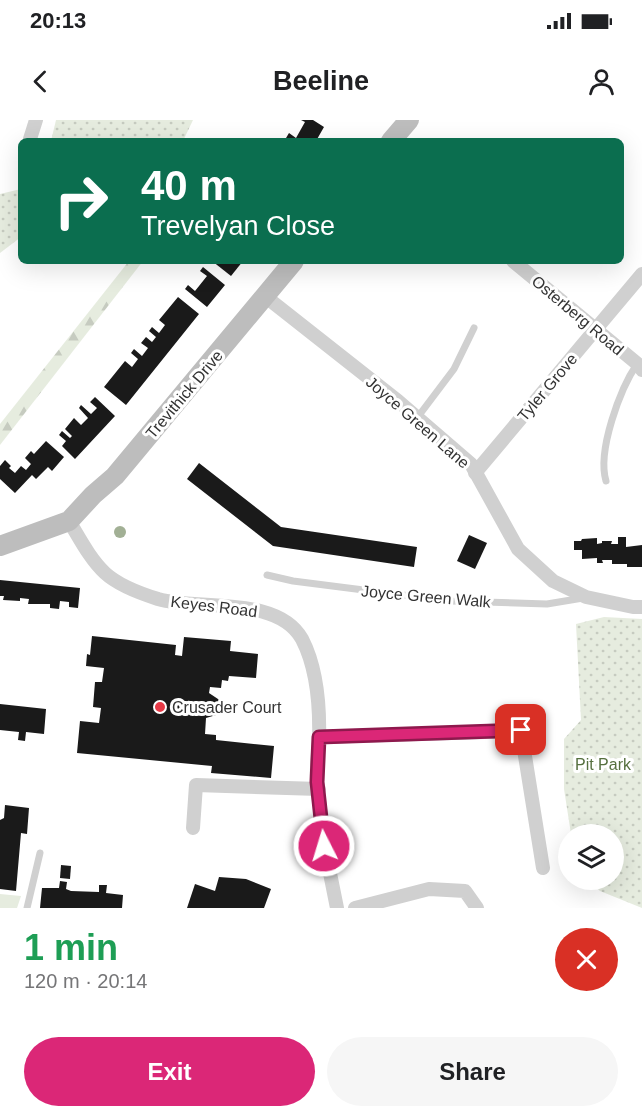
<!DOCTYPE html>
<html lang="en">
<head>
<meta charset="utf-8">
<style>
	:root { --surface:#fff; --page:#f6f6f6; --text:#202124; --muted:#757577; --accent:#db2777 }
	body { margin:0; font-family:Arial,sans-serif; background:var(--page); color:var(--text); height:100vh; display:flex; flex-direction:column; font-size:22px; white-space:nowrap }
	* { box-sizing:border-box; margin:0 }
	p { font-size:20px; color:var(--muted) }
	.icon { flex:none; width:33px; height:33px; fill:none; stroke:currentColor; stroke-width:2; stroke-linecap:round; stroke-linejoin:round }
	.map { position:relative; height:788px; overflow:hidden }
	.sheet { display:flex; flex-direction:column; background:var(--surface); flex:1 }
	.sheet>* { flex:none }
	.guide { position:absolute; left:18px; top:18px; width:606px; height:126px; border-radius:9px; box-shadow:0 6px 24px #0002; background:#0b6e4f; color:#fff; overflow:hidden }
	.buttons { position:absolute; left:558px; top:704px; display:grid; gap:12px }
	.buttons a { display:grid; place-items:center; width:66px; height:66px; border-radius:50%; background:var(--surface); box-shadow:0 6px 24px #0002; font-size:30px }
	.pin { position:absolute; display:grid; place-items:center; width:51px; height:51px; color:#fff; margin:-26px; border-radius:12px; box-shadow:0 3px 9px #0006 }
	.me { position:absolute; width:66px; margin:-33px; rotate:355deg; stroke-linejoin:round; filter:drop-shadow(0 0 4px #0008) }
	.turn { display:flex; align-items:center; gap:21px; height:126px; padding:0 24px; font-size:27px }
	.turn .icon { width:78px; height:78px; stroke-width:2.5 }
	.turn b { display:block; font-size:42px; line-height:51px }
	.round { display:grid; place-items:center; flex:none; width:63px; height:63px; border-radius:32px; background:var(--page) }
	.overview { display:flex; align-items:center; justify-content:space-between; height:102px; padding:0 24px }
	h1 { font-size:36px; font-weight:800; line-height:45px; color:#1e9e55 }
	.primary-button { display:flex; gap:12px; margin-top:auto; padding:12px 24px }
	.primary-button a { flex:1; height:69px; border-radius:36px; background:var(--accent); color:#fff; font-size:24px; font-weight:800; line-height:69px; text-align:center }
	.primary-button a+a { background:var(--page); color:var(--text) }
	.status { display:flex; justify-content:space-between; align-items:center; height:42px; padding:0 30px; background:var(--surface); direction:ltr }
	.status svg { height:16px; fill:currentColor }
	header { display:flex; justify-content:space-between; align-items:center; height:78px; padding:0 24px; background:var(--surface); font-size:27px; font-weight:800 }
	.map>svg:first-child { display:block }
</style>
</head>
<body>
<div class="status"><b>20:13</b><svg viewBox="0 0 49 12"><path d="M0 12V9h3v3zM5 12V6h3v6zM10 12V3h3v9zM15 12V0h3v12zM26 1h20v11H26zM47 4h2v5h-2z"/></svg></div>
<header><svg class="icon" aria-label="back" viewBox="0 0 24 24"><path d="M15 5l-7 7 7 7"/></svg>Beeline<svg class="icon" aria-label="person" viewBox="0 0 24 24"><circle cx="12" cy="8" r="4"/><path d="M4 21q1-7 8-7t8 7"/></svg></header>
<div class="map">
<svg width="642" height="788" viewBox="0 0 642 788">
	<defs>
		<pattern id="forest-firs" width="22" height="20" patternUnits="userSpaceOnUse" patternTransform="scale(1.5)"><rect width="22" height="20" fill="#e6ecdf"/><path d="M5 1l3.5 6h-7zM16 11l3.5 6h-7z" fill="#c6cbc0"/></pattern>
		<pattern id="park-dots" width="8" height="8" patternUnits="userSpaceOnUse" patternTransform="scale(1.5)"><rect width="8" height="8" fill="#e6ecdf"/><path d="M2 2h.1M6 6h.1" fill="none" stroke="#c6cbc0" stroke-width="1.8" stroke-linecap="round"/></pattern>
	</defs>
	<rect width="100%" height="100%" fill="#fff"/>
	<polygon fill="#e6ecdf" points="0,774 21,776 17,788 0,788"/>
	<polygon fill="url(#forest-firs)" points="129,141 143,141 0,325 0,304"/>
	<g fill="url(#park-dots)">
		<polygon points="56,0 193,0 183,21 51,21"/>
		<polygon points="21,69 21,117 0,133 0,74"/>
		<polygon points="604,497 642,499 642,788 600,771 587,759 614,759 614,714 571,714 564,669 564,619 581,600 576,504"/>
	</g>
	<g fill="#1a1a1a">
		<polygon points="301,0 313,0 324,7 316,21 291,21 286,18 289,13 296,18 305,2"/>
		<polygon points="212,141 243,141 231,156"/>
		<polygon points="203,147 225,165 207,187 185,169 188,165 195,171 207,156 200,151"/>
		<polygon points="178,177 199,194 126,285 104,267 125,241 132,247 138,239 131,233 134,229 142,236 148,228 141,223 146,217 152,222 156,217 149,211 152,207 159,213 165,205 159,200"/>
		<polygon points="95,277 115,296 75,339 62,326 66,321 59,315 62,311 70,318 72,316 65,309 74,298 81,305 88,298 79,288 81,285 91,294 97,288 90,282"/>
		<polygon points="46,321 64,337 52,351 48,347 36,359 32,355 15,373 0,359 0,346 5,340 11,346 9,348 15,353 21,346 26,350 31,344 25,338 31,331 34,334"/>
		<polygon points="199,343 281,407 417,427 414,447 273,426 187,359"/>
		<polygon points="469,415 487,423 475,449 457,441"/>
		<polygon points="618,417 626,417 626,427 642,425 642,447 627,447 627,444 612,444 612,440 602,440 603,443 597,443 597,438 582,439 582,430 574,430 574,421 581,421 582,419 597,418 597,424 602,423 602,421 612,421 611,424 618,424"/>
		<polygon points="0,460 80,468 78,488 69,487 69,482 60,481 59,489 50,488 50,484 28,484 29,479 20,478 20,481 3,480 4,476 0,476"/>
		<polygon points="92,516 176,525 175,535 182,536 184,517 231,521 230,531 258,534 256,558 229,556 228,561 222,560 221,568 210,567 209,573 224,583 223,593 206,598 205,614 216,615 216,620 274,626 271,658 211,653 212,646 77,633 80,601 99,603 101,588 93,587 95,562 102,562 104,548 86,546 87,534 90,535"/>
		<polygon points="0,584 46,589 44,614 26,612 25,621 18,620 19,612 0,610"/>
		<polygon points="5,685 29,688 27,714 21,713 16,771 0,769 0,700 4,698"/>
		<polygon points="61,745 71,746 70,759 60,758"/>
		<polygon points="219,757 246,759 271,769 264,788 187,788 195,764 215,771"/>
		<polygon points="60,761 67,762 66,769 71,771 99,772 99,765 107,765 106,773 123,775 122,788 40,788 42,768 59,768"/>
	</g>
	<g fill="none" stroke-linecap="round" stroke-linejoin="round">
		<g stroke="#d0d0d0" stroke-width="7">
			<polyline points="417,298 454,249 474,208"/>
			<path d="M606,361C597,331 620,269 637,244"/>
			<polyline points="267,455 293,461 450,481 547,484 583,478"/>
			<polyline points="27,788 40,733"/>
		</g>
		<g stroke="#d0d0d0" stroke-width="14">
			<polyline points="30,19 36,0"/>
			<polyline points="513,141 639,245 642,250"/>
			<polyline points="266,177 398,281 471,344 518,429 553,461 586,477 633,487 642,487"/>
			<polyline points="475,353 642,154"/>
			<path d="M69,401C80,419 90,439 105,453C118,465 142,474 158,479C200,491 277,475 302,519C317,548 320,589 319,621C318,635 316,649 317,662C321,705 328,746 337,788"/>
			<polyline points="319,617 521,611 543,748"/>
			<polyline points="193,708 196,665 319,669"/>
			<polyline points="355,788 429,769 465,771 477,788"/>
		</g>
		<g stroke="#bdbdbd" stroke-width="20">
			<polyline points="391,21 409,0"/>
			<polyline points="0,426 69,401 93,375 115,356 294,141"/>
		</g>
	</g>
	<circle fill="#a2b095" cx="120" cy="412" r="6"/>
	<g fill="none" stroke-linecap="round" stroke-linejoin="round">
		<defs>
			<polyline id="route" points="324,726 317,662 319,617 521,610"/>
		</defs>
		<use href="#route" stroke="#8e194d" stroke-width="15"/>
		<use href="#route" stroke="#db2777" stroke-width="10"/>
	</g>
	<circle fill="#e63946" stroke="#fff" stroke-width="2" cx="160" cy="587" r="6"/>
	<g text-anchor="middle" stroke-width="6" stroke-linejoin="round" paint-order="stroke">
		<g font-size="16" fill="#333" stroke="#fff">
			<text transform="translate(578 195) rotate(40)" y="6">Osterberg Road</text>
			<text transform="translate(547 267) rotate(-50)" y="6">Tyler Grove</text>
			<text transform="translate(184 274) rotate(-50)" y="6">Trevithick Drive</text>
			<text transform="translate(418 302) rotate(41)" y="6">Joyce Green Lane</text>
			<text transform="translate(426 476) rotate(5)" y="6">Joyce Green Walk</text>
			<text transform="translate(214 486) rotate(7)" y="6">Keyes Road</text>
		</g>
		<g font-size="16" fill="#333" stroke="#fff" text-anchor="start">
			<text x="172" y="593">Crusader Court</text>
		</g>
		<g font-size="16" fill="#56703f" stroke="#fff">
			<text x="603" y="650">Pit Park</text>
		</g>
	</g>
</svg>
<div class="buttons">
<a><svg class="icon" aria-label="layers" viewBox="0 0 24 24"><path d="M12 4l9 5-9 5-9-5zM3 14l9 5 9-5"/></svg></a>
</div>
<div class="pin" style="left:521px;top:610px;background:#d93025"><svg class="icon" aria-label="arrive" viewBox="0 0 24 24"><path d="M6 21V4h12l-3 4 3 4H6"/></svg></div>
<svg class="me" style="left:324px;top:726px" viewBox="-20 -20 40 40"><circle r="17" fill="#db2777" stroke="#fff" stroke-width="3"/><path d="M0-11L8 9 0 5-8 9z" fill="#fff"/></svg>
<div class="guide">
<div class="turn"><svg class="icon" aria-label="right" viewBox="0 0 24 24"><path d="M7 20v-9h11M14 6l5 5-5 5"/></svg><div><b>40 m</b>Trevelyan Close</div></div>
</div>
</div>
<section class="sheet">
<div class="overview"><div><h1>1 min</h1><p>120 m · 20:14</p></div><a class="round" style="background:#d93025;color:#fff"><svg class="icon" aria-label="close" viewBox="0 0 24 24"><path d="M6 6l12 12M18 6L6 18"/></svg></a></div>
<div class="primary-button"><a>Exit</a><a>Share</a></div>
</section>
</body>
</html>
